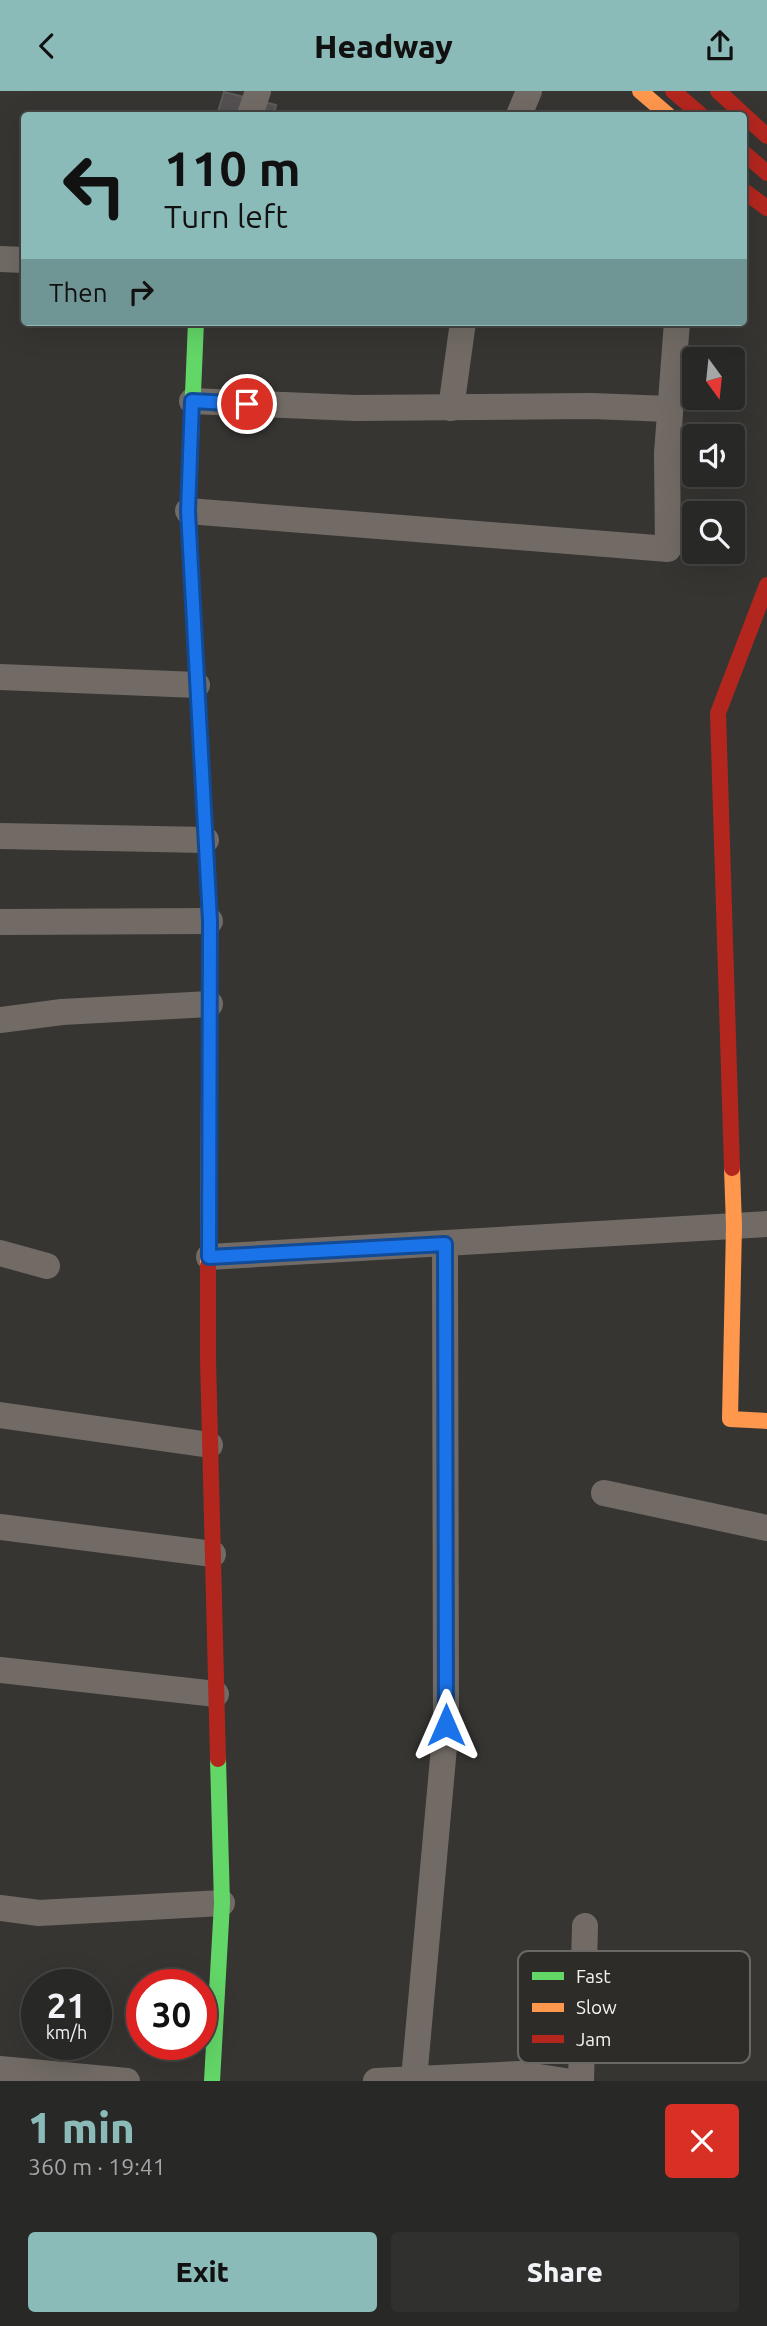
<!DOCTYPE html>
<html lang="en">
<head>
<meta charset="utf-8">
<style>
	:root { --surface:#282826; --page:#30302e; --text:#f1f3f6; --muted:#a5a6a7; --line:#444443; --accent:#8bbbb9 }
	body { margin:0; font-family:Ubuntu,sans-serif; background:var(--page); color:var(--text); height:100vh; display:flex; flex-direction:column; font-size:26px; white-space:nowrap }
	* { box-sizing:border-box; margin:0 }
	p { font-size:23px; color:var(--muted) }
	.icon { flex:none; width:38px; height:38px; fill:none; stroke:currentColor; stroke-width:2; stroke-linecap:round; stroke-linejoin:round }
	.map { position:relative; height:1990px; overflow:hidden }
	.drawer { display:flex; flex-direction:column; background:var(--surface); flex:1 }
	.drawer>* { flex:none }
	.guide { position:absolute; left:21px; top:21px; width:726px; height:214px; border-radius:7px; box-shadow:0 7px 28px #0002,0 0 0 2px var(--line); background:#8bbbb9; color:#111; overflow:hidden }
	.needle { width:46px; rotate:165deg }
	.controls { position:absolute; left:682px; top:256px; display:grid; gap:14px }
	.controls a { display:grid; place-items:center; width:63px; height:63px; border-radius:7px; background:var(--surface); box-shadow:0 7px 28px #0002,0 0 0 2px var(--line); font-size:35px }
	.speed { position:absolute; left:21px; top:1878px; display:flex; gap:14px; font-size:35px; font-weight:700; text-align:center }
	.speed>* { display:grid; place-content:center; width:91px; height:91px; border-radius:50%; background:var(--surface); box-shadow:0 7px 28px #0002,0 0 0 2px var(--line); line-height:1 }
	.speed small { font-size:18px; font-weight:400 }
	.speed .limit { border:10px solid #d22; background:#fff; color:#111 }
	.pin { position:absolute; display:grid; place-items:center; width:60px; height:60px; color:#fff; margin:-30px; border:4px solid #fff; border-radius:50%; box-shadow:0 2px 7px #0007 }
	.me { position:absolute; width:77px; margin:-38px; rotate:0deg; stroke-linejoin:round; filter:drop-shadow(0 0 5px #0008) }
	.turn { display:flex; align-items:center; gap:24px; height:147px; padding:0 28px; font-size:32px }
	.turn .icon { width:91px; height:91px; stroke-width:2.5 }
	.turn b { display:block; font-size:49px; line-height:60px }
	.then { display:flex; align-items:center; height:66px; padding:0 28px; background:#0003; gap:14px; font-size:26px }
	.round { display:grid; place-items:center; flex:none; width:74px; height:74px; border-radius:7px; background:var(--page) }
	.overview { display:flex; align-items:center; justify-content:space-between; height:119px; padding:0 28px }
	h1 { font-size:42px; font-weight:800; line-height:52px; color:var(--accent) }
	.button { display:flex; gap:14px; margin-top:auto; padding:14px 28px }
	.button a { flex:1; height:80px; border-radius:7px; background:var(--accent); color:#111; font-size:28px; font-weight:800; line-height:80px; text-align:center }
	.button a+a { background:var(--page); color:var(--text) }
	header { display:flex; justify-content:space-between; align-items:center; height:91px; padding:0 28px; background:var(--accent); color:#111; font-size:32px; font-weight:800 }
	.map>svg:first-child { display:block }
</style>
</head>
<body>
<header><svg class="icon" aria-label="back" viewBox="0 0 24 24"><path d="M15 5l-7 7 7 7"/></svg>Headway<svg class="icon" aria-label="share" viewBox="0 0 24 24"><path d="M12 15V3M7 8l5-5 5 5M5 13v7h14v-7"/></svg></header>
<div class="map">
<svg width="767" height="1990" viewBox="0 0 767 1990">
	<rect width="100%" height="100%" fill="#363532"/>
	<polygon fill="#545052" stroke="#5d5c5b" stroke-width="2" points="224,1 276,14 274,24 217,24"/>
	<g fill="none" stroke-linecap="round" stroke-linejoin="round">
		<g stroke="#726b65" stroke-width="26">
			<polyline points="250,24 258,0"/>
			<polyline points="519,24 529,0"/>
			<polyline points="0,168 24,169"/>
			<polyline points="192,310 355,317 591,315 670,318"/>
			<polyline points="451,317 463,231"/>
			<polyline points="188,420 668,458 667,362 677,231"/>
			<polyline points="0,586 197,594"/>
			<polyline points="0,745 206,749"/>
			<polyline points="0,831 210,830"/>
			<polyline points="0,929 62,921 210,913"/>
			<polyline points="0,1162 47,1175"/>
			<polyline points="209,1166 767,1133"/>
			<polyline points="0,1324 210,1354"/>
			<polyline points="604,1402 767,1437"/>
			<polyline points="0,1436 213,1463"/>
			<polyline points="0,1579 216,1603"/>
			<polyline points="0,1817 39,1822 222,1812"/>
			<polyline points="0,1978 127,1990"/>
			<polyline points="414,1988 446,1634 445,1153"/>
			<polyline points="376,1990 520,1983 565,1990"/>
			<polyline points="581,1990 585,1835"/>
		</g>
		<g stroke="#63d668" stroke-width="16">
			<polyline points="196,231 188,420 206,758"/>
			<polyline points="212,1990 222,1812 218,1668"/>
		</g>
		<g stroke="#ff974d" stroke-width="16">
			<polyline points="640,0 668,24"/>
			<polyline points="206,758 210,830 208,1175"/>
			<polyline points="732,1077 734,1135 730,1328 767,1330"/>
		</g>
		<g stroke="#b3261e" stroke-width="16">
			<polyline points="673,0 701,24"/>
			<polyline points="718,0 767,45"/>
			<polyline points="744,62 767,82"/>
			<polyline points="744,100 767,117"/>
			<polyline points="732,1077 718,622 767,494"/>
			<polyline points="208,1175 208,1268 218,1668"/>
		</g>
	</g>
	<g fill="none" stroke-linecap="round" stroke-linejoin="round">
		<defs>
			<polyline id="route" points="247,313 192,310 188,420 210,830 209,1166 445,1153 446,1634"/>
		</defs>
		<use href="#route" stroke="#114b97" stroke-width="18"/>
		<use href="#route" stroke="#1a73e8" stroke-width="12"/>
	</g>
	<rect x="518" y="1860" width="232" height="112" rx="10" fill="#2d2c28" stroke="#696864" stroke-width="2"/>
	<rect x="532" y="1881" width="32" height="8" fill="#63d668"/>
	<rect x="532" y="1912" width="32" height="9" fill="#ff974d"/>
	<rect x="532" y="1944" width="32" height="8" fill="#b3261e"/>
	<g font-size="19" fill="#f4f3f0">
		<text x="576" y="1892">Fast</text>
		<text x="576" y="1923">Slow</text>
		<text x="576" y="1955">Jam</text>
	</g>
</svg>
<div class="controls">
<a><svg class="needle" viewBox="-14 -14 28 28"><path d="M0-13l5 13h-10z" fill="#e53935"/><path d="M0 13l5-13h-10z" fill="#a5a6a7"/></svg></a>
<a><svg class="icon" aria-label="sound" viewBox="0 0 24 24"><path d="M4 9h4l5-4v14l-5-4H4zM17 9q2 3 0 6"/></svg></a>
<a><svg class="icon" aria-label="search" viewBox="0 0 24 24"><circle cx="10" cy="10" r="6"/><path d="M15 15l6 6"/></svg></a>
</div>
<div class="speed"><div>21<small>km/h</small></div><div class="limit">30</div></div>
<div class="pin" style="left:247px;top:313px;background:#d93025"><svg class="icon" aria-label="arrive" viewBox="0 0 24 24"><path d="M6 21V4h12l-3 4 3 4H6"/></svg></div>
<svg class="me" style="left:446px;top:1634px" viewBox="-20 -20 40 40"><path d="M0-17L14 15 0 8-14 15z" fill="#1a73e8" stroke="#fff" stroke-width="4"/></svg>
<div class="guide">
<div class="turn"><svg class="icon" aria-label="left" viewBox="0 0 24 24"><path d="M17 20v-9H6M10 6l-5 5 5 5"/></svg><div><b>110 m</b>Turn left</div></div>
<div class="then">Then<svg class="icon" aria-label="right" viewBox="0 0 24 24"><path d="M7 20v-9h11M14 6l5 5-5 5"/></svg></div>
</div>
</div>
<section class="drawer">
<div class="overview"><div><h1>1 min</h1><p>360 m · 19:41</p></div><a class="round" style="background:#d93025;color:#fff"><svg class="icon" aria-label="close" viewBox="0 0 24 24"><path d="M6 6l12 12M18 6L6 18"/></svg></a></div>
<div class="button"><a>Exit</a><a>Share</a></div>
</section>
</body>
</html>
